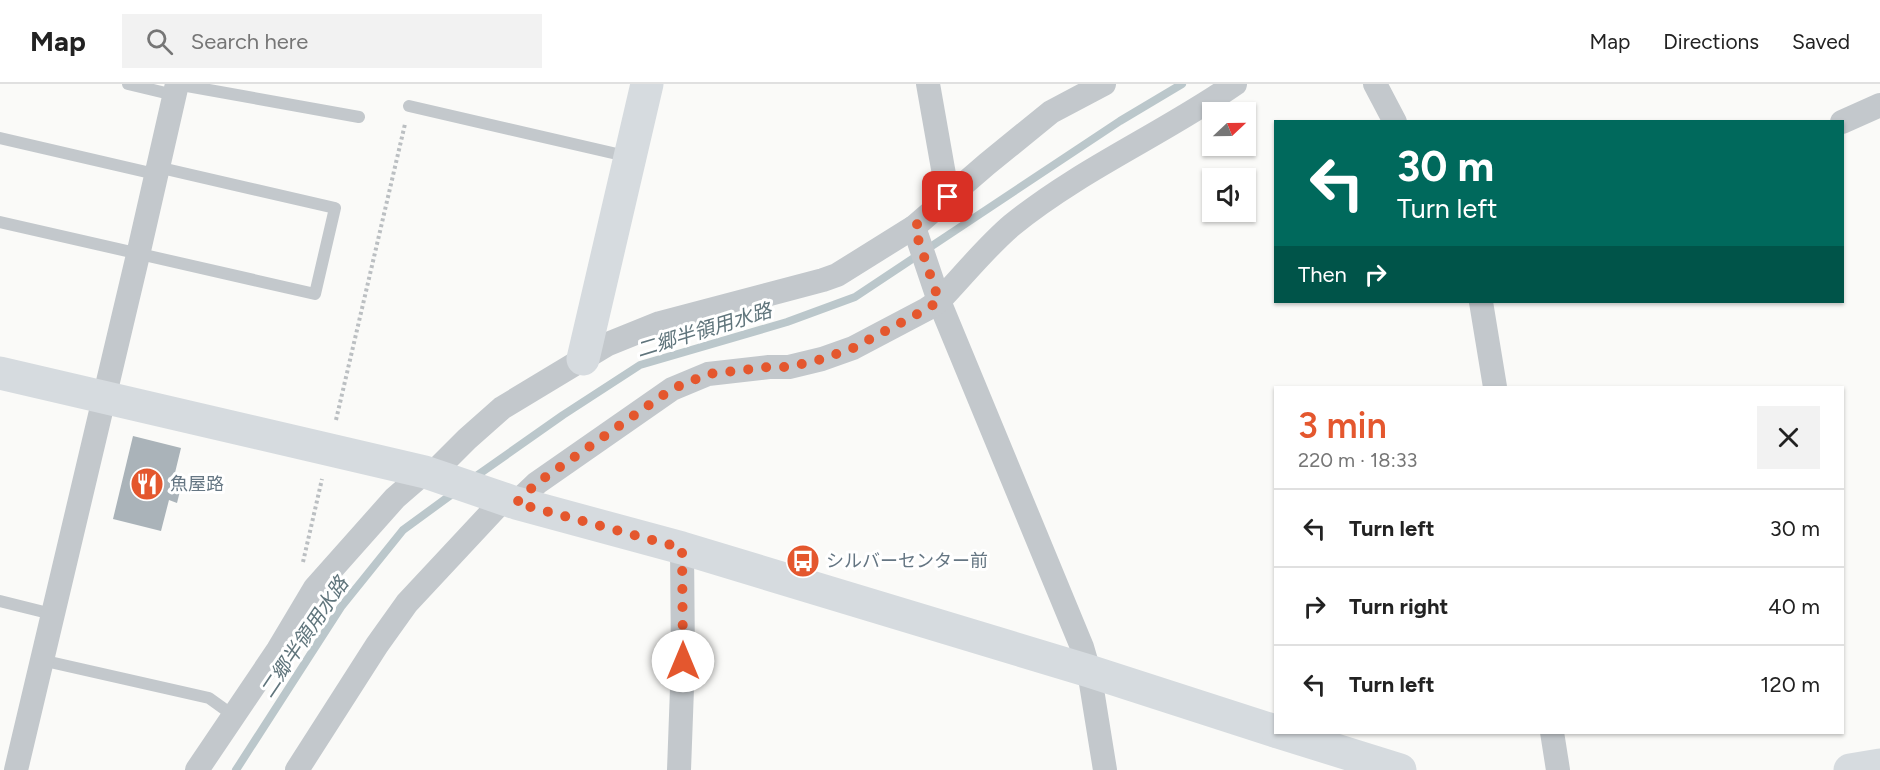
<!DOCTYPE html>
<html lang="en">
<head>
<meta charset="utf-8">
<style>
	:root { --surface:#fff; --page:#f2f2f2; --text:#222; --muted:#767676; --line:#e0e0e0; --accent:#e4572e }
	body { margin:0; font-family:Figtree,"Noto Sans JP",sans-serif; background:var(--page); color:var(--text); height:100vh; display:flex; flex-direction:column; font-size:22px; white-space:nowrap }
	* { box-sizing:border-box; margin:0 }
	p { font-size:20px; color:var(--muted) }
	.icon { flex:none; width:33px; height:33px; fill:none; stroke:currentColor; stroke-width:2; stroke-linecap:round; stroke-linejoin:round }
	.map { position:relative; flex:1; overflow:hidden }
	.sheet { position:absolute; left:1274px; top:302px; width:570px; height:348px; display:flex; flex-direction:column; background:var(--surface); border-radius:0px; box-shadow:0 2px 4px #0004 }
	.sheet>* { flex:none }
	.guide { position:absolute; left:1274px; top:36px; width:570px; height:183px; border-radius:0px; box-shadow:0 2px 4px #0004; background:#00695c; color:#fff; overflow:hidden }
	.needle { width:39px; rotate:68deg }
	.tools { position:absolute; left:1202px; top:18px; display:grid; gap:12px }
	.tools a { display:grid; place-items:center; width:54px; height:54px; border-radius:0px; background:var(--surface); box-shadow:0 2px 4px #0004; font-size:30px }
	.pin { position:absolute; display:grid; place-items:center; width:51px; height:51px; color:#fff; margin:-26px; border-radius:12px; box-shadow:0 3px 9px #0006 }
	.me { position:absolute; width:66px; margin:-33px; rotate:0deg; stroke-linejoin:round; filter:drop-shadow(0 0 4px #0008) }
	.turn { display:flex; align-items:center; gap:21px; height:126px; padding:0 24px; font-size:27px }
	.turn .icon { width:78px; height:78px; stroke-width:2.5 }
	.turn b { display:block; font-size:42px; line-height:51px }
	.then { display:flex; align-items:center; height:57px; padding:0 24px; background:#0003; gap:12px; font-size:22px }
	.round { display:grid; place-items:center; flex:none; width:63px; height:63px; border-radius:0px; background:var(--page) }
	.overview { display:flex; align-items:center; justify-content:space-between; height:102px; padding:0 24px }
	h1 { font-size:36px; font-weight:600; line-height:45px; color:var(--accent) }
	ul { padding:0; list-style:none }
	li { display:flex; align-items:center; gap:18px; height:78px; padding:0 24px; border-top:2px solid var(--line) }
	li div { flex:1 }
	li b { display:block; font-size:22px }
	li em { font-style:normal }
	header { display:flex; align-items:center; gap:36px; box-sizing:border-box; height:84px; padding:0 30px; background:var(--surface); border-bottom:2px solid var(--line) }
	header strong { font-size:28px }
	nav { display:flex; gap:33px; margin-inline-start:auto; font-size:21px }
	.search { width:420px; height:54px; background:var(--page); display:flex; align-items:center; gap:15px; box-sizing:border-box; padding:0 21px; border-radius:0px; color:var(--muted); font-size:22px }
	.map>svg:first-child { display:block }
</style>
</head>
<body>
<header>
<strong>Map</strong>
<div class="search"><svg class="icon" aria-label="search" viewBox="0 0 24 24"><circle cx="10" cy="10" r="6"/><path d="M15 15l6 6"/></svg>Search here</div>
<nav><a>Map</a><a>Directions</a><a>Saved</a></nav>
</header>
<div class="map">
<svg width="1880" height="686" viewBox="0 0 1880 686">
	<rect width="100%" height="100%" fill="#fafaf8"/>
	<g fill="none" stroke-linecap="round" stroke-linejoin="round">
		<g stroke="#bbc7cb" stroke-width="8">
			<polyline points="472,395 563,331 640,281 787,238 855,213 1120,37 1182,0"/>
			<polyline points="236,686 341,523 403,446 455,408"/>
		</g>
	</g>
	<polygon fill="#aab3b9" points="133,352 181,364 173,397 182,399 177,419 169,416 161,447 113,435"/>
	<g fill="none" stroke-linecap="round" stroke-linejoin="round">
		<g stroke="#bbbfc2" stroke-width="4" stroke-dasharray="3 3" stroke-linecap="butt">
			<polyline points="336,336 405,40"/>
			<polyline points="303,478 322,395"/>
		</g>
		<g stroke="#c3c8cc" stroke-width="12">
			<polyline points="128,0 174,11"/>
			<polyline points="176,0 359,33"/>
			<polyline points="409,22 630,73"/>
			<polyline points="0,54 155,90"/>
			<polyline points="0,138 315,210 335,124 157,83"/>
			<polyline points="0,517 52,530"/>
			<polyline points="41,576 209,614 234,632"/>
		</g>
		<g stroke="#c3c8cc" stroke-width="24">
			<polyline points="928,0 948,113"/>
			<polyline points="1375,0 1395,38"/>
			<polyline points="1842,38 1880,21"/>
			<polyline points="914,143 939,217 1082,563 1089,587 1105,686"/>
			<polyline points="1481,218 1495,303"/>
			<polyline points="432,390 467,355 502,324 608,260 660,239 823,196 837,191 914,143 987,80 1051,28 1104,0"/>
			<path d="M516,419L537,399L672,305L708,290L769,283H789L822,275L853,264L927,225L939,217C963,192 986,163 1012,141C1081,85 1163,50 1235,0"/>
			<polyline points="1552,648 1558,686"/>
			<polyline points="16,686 138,171 177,0"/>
			<polyline points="197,686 278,566 315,504 395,414 425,388"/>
			<polyline points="297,686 377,561 407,519 504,415"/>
			<polyline points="679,686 683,577 682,464"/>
		</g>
		<g stroke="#d6dbdf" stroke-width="33">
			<polyline points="583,275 647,0"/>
			<polyline points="0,289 425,388 516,419 682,464 1089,587 1275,647"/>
			<polyline points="1278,648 1400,686"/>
			<polyline points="1850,686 1880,681"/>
		</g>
	</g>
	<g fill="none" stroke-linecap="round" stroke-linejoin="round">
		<polyline stroke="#e4572e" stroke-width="10" stroke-dasharray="0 18" points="683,577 682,464 516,419 537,399 672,305 708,290 769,283 789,283 822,275 853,264 927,225 939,217 914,143 948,113"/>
	</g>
	<defs>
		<symbol id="restaurant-disc" viewBox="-11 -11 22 22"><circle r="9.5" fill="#e4572e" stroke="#fff"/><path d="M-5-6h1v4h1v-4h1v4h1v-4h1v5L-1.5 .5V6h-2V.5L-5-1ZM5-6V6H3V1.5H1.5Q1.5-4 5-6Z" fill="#fff"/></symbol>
		<symbol id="bus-disc" viewBox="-11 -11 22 22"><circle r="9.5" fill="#e4572e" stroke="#fff"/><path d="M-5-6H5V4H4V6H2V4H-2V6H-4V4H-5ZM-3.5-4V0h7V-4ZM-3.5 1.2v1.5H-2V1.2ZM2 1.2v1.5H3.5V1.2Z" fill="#fff"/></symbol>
	</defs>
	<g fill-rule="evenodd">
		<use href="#restaurant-disc" x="128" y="381" width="38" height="38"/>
		<use href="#bus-disc" x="784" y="458" width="38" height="38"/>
	</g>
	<g text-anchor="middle" stroke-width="6" stroke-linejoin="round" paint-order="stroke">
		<g font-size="18" fill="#657683" stroke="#fff" text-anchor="start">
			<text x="170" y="406">魚屋路</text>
			<text x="826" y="483">シルバーセンター前</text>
		</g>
		<g font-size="20" font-style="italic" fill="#60757c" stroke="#fff">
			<text transform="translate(704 246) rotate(-17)" y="7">二郷半領用水路</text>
			<text transform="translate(304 553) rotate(-56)" y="7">二郷半領用水路</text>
		</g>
	</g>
</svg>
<div class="tools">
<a><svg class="needle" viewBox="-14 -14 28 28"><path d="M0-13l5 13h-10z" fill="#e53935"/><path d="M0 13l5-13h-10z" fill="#767676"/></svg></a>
<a><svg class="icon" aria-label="sound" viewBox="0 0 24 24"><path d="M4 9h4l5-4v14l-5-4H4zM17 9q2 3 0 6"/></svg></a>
</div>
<div class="pin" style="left:948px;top:113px;background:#d93025"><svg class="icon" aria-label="arrive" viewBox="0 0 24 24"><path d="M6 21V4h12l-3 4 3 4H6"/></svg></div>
<svg class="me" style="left:683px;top:577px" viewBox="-20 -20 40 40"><circle r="19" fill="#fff"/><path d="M0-13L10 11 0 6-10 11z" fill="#e4572e"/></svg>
<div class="guide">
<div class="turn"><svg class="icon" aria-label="left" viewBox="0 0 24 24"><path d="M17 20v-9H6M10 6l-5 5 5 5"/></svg><div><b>30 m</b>Turn left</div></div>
<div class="then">Then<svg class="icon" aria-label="right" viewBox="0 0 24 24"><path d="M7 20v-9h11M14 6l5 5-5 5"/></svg></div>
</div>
<section class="sheet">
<div class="overview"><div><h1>3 min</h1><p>220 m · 18:33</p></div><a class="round"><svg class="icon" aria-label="close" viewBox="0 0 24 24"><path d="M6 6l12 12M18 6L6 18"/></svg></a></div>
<ul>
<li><svg class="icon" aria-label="left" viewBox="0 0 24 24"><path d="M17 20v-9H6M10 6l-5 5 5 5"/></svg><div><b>Turn left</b></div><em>30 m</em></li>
<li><svg class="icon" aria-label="right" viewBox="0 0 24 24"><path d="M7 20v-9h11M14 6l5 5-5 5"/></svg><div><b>Turn right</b></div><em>40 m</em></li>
<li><svg class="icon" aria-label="left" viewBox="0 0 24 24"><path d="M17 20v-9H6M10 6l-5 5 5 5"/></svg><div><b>Turn left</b></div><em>120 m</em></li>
</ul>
</section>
</div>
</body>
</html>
